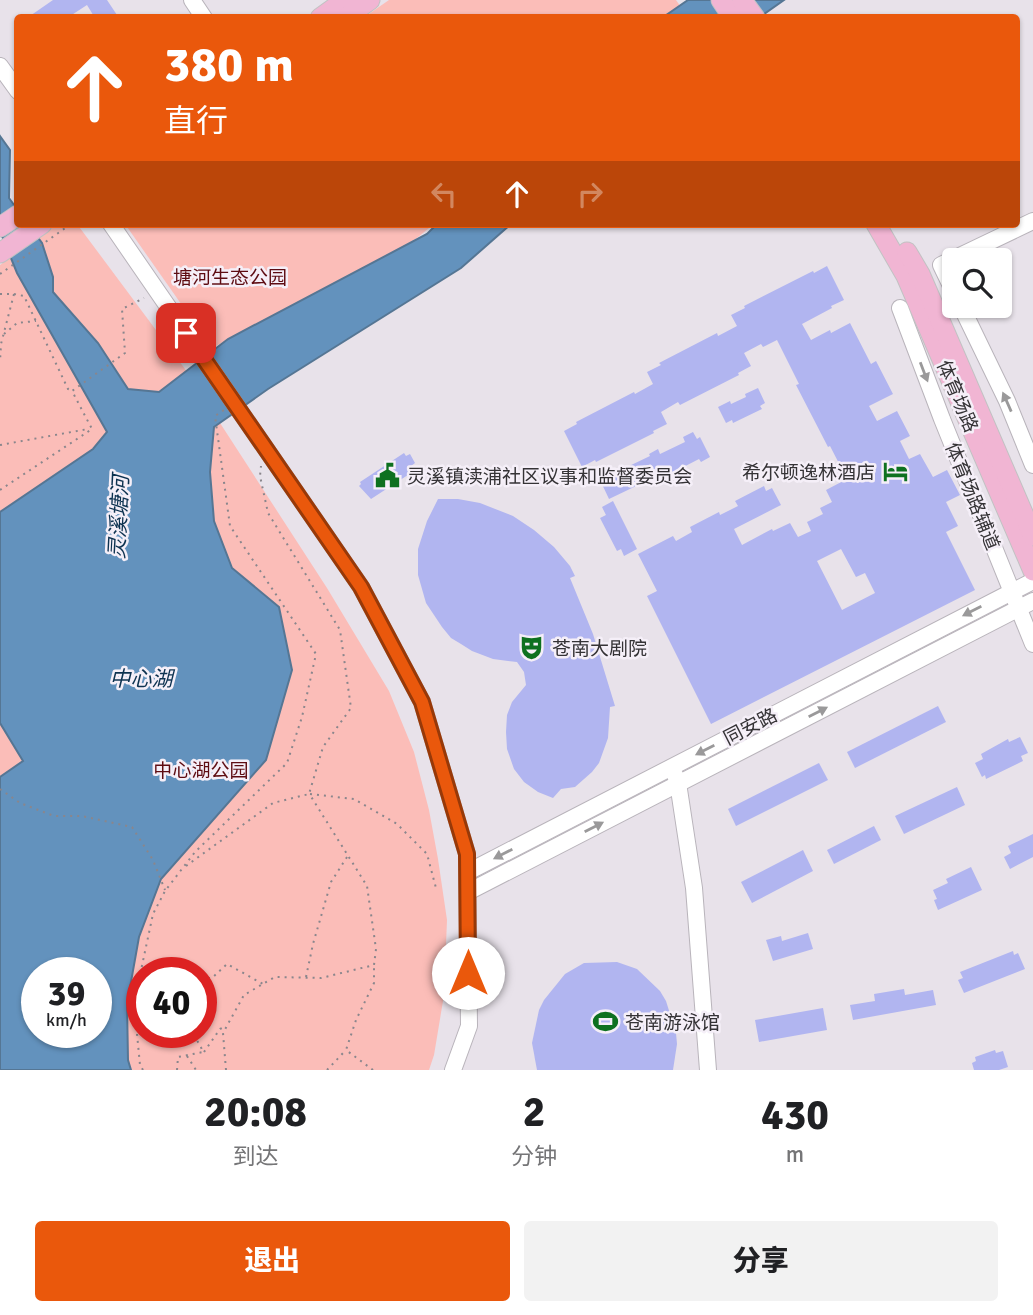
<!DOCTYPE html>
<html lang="zh">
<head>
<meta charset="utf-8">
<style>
	:root { --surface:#fff; --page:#f2f2f2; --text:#202124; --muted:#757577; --accent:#ea580c }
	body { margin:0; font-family:Signika,"Noto Sans SC",sans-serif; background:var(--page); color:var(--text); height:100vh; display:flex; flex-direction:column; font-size:26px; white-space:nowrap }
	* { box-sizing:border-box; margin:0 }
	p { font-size:23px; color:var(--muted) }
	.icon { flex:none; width:38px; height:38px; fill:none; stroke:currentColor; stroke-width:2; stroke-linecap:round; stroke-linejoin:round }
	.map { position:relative; height:1070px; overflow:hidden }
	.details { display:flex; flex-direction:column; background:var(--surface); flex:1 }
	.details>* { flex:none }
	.banner { position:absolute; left:14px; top:14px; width:1006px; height:214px; border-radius:7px; box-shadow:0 2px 5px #0004; background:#ea580c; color:#fff; overflow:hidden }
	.buttons { position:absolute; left:942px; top:248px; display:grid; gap:14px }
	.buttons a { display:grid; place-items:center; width:70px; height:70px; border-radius:7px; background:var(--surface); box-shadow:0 2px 5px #0004; font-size:35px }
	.speed { position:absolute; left:21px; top:957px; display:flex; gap:14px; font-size:35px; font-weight:700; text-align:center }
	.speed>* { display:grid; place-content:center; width:91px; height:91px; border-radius:50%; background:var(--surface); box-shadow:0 2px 5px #0004; line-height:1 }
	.speed small { font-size:18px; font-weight:400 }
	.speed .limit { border:10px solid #d22; background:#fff; color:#111 }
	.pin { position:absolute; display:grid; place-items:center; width:60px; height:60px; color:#fff; margin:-30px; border-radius:14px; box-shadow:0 4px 10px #0006 }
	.me { position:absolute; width:77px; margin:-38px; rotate:0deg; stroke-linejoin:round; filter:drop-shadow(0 0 5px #0008) }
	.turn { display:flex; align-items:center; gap:24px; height:147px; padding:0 35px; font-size:32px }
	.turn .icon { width:91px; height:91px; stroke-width:2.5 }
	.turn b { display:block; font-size:49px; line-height:60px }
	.lanes { display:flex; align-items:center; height:66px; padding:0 35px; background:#0003; justify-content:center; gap:35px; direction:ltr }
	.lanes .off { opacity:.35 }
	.eta { display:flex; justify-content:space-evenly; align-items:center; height:119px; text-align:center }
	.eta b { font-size:42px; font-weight:800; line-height:49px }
	.cta { display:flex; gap:14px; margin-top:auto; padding:14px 35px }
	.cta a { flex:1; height:80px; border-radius:7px; background:var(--accent); color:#fff; font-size:28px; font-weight:800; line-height:80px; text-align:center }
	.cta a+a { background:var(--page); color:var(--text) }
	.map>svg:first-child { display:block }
</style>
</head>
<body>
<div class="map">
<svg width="1033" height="1070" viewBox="0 0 1033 1070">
	<rect width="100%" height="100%" fill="#e8e2ea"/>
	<g fill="#fbbdb8" fill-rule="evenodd">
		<polygon points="389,0 676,0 683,10 672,18 363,18"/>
		<path d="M57,224H77L185,369L327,588L389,691L414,752L429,810L438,859L447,920L444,995L434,1055L429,1070H0V265ZM37,973H96V1032H37ZM142,973H201V1032H142Z"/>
		<polygon points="125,224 434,224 412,242 212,348"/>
	</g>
	<g fill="#6392bd" stroke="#557694" stroke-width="2" fill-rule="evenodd">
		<polygon points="688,0 784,0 760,17 662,18"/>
		<path d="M0,136L10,150L9,198L17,209L18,224H28L42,243L53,277V292L98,343L128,389L159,392L228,339L427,234L437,224H511L461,268L268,389L214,427L210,472L214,521L232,568L279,607L292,670L266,760L161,879L139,937L127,1004L128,1060L131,1070H0V777L23,761L0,723V512L93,449L107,432L17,273L0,231ZM37,973H96V1032H37Z"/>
	</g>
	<g fill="#b1b5f0" fill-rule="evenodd">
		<polygon points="53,0 107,0 119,18 95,18 87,5 67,18 27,18"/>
		<path d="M827,266L844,300L831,306L832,308L802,324L811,340L830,330L831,333L850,323L871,364L876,361L893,394L869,406L877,421L897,411L910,436L900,441L909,459L920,454L933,477L947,470L960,495L946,502L958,526L946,532L975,590L711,724L647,596L657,591L638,554L673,536L676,541L692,532L690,527L719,512L720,515L738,506L735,501L764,486L766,491L772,488L781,505L734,529L742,545L772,529L773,531L790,523L798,537L811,531L807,522L823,514L820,508L832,502L826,490L847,479L830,446L828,447L796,385L799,384L777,340L763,347L761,344L744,353L751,366L738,373L739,375L680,405L678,402L661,412L667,424L653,431L654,433L596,462L595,460L582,467L564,431L577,424L576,422L634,392L635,394L653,384L647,372L661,365L659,363L717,333L718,336L737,326L731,315L745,308L744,306L813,271L814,273ZM841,549L856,577L865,573L875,593L842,610L817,561Z"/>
		<polygon points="758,388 765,403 760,406 762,409 733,423 732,420 726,423 718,407 730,401 731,404 746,397 745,394"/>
		<polygon points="693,432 697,439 700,437 710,457 701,462 699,459 668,475 669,477 658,483 655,477 609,499 600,480 650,456 649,454 658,449 660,454 685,442 683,437"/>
		<polygon points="404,453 406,456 410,454 415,463 411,466 414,471 371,499 359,486 361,484 360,482"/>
		<polygon points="438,499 458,499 480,503 513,516 534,530 554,547 570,566 575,576 570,578 593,634 615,706 610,707 608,738 599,763 592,772 575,787 561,789 553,798 538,792 524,782 514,769 507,749 506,732 507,715 512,702 526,685 524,672 517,662 493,659 472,651 461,644 451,638 442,627 426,603 418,575 418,549 427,521"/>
		<polygon points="613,501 637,549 624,556 621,549 617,551 600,518 606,515 602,507"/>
		<polygon points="938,706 946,722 855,768 847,752"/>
		<polygon points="1020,737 1028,753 1021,756 1023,761 986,779 985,775 982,777 975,763 983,759 981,754 1008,739 1009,742"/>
		<polygon points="819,763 828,780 736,826 728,809"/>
		<polygon points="957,787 965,805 904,834 895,816"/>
		<polygon points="874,826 881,840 834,864 827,850"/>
		<polygon points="1033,834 1033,857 1010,869 1004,857 1011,853 1008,846"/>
		<polygon points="803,850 813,871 752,903 741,882"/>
		<polygon points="971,867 982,890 938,910 934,900 937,899 933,890 948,883 946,879"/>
		<polygon points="808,933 813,949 773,961 766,940 781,936 782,941"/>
		<polygon points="1013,951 1014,955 1018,953 1025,969 964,993 958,980 963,978 960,972"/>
		<polygon points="617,962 637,969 660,991 666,1001 676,1033 677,1044 673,1070 537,1070 532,1043 539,1010 544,1000 565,974 584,963"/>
		<polygon points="904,989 905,995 933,990 936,1005 853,1020 850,1005 875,1001 874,994"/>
		<polygon points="823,1008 827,1030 759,1042 755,1020"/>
		<polygon points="995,1050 996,1053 1003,1051 1008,1067 999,1070 974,1070 972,1063 976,1061 975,1057"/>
	</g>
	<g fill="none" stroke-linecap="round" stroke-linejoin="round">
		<defs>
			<g id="minor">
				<polyline points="192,0 204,18"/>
				<polyline points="0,66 18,91"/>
				<polyline points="111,224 361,587 422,702 467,854 469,1026 453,1070"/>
				<polyline points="954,292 941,265 1033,221"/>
				<polyline points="961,306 1007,401 1033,465"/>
				<polyline points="900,308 942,419 1033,644"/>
				<polyline points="675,775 678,783 694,888 708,1070"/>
				<polyline points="468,872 1033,581"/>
				<polyline points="468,892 1033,601"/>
			</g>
			<g id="major">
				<polyline points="721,0 733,18"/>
				<polyline points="742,0 755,18"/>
				<polyline points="320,18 345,0"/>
				<polyline points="345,18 370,0"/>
				<polyline points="876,224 906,276 1033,571"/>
				<polyline points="0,227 18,215"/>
				<polyline points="907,252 920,274 1033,536"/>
				<polyline points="0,253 42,224"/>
			</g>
		</defs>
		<use href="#minor" stroke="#b9b4bb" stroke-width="18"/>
		<use href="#major" stroke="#c2c2c3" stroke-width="21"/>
		<g stroke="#8a868c" stroke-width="2" stroke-dasharray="2 5" stroke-linecap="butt">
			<polyline points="0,274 71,224"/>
			<polyline points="0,294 14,294 1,344 0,362"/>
			<polyline points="14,294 24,296 68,389 72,391"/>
			<polyline points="4,334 17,323 36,321"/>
			<polyline points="0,445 88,429"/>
			<polyline points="0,490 92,429 72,391 125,353 122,309 144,298"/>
			<polyline points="0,789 20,803 54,816 82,816 132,827 153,860 165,890"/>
			<polyline points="310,794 354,799 397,824 427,854 436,888"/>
			<polyline points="186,866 273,803 309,794 323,747 351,708 340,630 268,513 260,476 261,466"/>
			<polyline points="306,977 313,944 331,882 347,857"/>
			<polyline points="201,978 212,978 227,964 263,984"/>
			<polyline points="204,1052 220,1029 224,1027"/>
			<polyline points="187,1056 196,1070"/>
			<polyline points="143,1070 140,1065 134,1003 153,914 165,891 195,852 287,763 302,717 316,654 230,526 215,416 224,410"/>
			<polyline points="177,1070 178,1057 203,1052 200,1045 191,1032"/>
			<polyline points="226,1070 223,1033 244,995 275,977 321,978 374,965 376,949 367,886 310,795"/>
			<polyline points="327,1070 345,1051"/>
			<polyline points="373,1070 346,1050 356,1020 374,983 374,965"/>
		</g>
		<use href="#minor" stroke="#fff" stroke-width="16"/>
		<use href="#major" stroke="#f1b5d3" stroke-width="19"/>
	</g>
	<defs><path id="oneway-solid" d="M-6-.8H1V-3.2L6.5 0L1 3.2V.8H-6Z" transform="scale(1.75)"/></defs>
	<g fill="#9a999a">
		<use href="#oneway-solid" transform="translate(924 372) rotate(69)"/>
		<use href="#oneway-solid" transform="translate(1007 402) rotate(-114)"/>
		<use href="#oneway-solid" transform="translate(972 611) rotate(153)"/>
		<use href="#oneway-solid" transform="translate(818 712) rotate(-27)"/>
		<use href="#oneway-solid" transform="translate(705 750) rotate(153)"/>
		<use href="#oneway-solid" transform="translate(594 827) rotate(-27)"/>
		<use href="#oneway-solid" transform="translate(503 854) rotate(153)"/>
	</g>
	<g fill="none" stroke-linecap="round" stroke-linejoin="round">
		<defs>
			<polyline id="route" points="186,333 361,587 422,702 467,854 468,973"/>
		</defs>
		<use href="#route" stroke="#983908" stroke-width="18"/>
		<use href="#route" stroke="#ea580c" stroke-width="12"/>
	</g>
	<defs>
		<symbol id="hotel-bare" viewBox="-9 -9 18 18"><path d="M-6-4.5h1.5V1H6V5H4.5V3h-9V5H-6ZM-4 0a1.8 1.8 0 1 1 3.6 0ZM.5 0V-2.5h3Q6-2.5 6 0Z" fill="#0e7120" stroke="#f5eff8" stroke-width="2.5" paint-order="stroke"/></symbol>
		<symbol id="civic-bare" viewBox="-9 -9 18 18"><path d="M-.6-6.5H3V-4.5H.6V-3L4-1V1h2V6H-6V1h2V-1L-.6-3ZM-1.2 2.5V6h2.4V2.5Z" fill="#0e7120" stroke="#f5eff8" stroke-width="2.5" paint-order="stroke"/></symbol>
		<symbol id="theatre-bare" viewBox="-9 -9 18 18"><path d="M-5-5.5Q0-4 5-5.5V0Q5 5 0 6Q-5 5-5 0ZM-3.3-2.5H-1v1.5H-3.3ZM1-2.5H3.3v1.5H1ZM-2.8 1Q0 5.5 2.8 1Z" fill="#0e7120" stroke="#f5eff8" stroke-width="2.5" paint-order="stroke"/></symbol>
		<symbol id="stadium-bare" viewBox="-9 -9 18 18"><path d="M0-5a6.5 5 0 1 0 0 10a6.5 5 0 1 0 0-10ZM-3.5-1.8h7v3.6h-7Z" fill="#0e7120" stroke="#f5eff8" stroke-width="2.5" paint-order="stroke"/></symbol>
	</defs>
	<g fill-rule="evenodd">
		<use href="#hotel-bare" x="878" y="454" width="35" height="35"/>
		<use href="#civic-bare" x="370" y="458" width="35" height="35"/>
		<use href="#theatre-bare" x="514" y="630" width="35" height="35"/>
		<use href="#stadium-bare" x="588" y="1004" width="35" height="35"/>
	</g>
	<g text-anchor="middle" stroke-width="5" stroke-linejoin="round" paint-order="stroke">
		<g font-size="19" fill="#5e0c12" stroke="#f5eff8">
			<text x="230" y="284">塘河生态公园</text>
			<text x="201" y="777">中心湖公园</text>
		</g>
		<g font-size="19" fill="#353336" stroke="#f5eff8">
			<text transform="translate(958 396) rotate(67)" y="7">体育场路</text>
			<text transform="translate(973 496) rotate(68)" y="7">体育场路辅道</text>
			<text transform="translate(750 726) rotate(-27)" y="7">同安路</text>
		</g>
		<g font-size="19" fill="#353336" stroke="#f5eff8" text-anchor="start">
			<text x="875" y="479" text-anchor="end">希尔顿逸林酒店</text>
			<text x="407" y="483">灵溪镇渎浦社区议事和监督委员会</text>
			<text x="552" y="655">苍南大剧院</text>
			<text x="625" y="1029">苍南游泳馆</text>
		</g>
		<g font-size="21" font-style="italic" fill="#0d3250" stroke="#f5eff8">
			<text transform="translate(119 517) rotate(-87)" y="7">灵溪塘河</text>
			<text x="141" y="686">中心湖</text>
		</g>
	</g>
</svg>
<div class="buttons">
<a><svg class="icon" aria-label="search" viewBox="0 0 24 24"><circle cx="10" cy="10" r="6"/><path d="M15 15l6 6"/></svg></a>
</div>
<div class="speed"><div>39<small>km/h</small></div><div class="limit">40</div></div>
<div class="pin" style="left:186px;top:333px;background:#d93025"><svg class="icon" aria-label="arrive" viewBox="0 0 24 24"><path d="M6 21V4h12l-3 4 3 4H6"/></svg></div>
<svg class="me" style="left:468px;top:973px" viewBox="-20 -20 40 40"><circle r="19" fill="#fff"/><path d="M0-13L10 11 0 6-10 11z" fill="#ea580c"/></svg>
<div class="banner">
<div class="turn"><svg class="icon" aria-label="ahead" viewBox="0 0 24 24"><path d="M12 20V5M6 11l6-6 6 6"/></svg><div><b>380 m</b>直行</div></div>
<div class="lanes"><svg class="icon off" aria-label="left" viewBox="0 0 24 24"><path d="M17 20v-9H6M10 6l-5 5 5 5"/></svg><svg class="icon" aria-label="ahead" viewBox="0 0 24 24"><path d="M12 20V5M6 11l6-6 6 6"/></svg><svg class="icon off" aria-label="right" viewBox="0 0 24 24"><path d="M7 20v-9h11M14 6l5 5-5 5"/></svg></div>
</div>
</div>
<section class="details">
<div class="eta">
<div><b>20:08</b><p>到达</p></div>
<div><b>2</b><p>分钟</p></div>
<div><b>430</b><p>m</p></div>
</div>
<div class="cta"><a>退出</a><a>分享</a></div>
</section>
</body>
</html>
